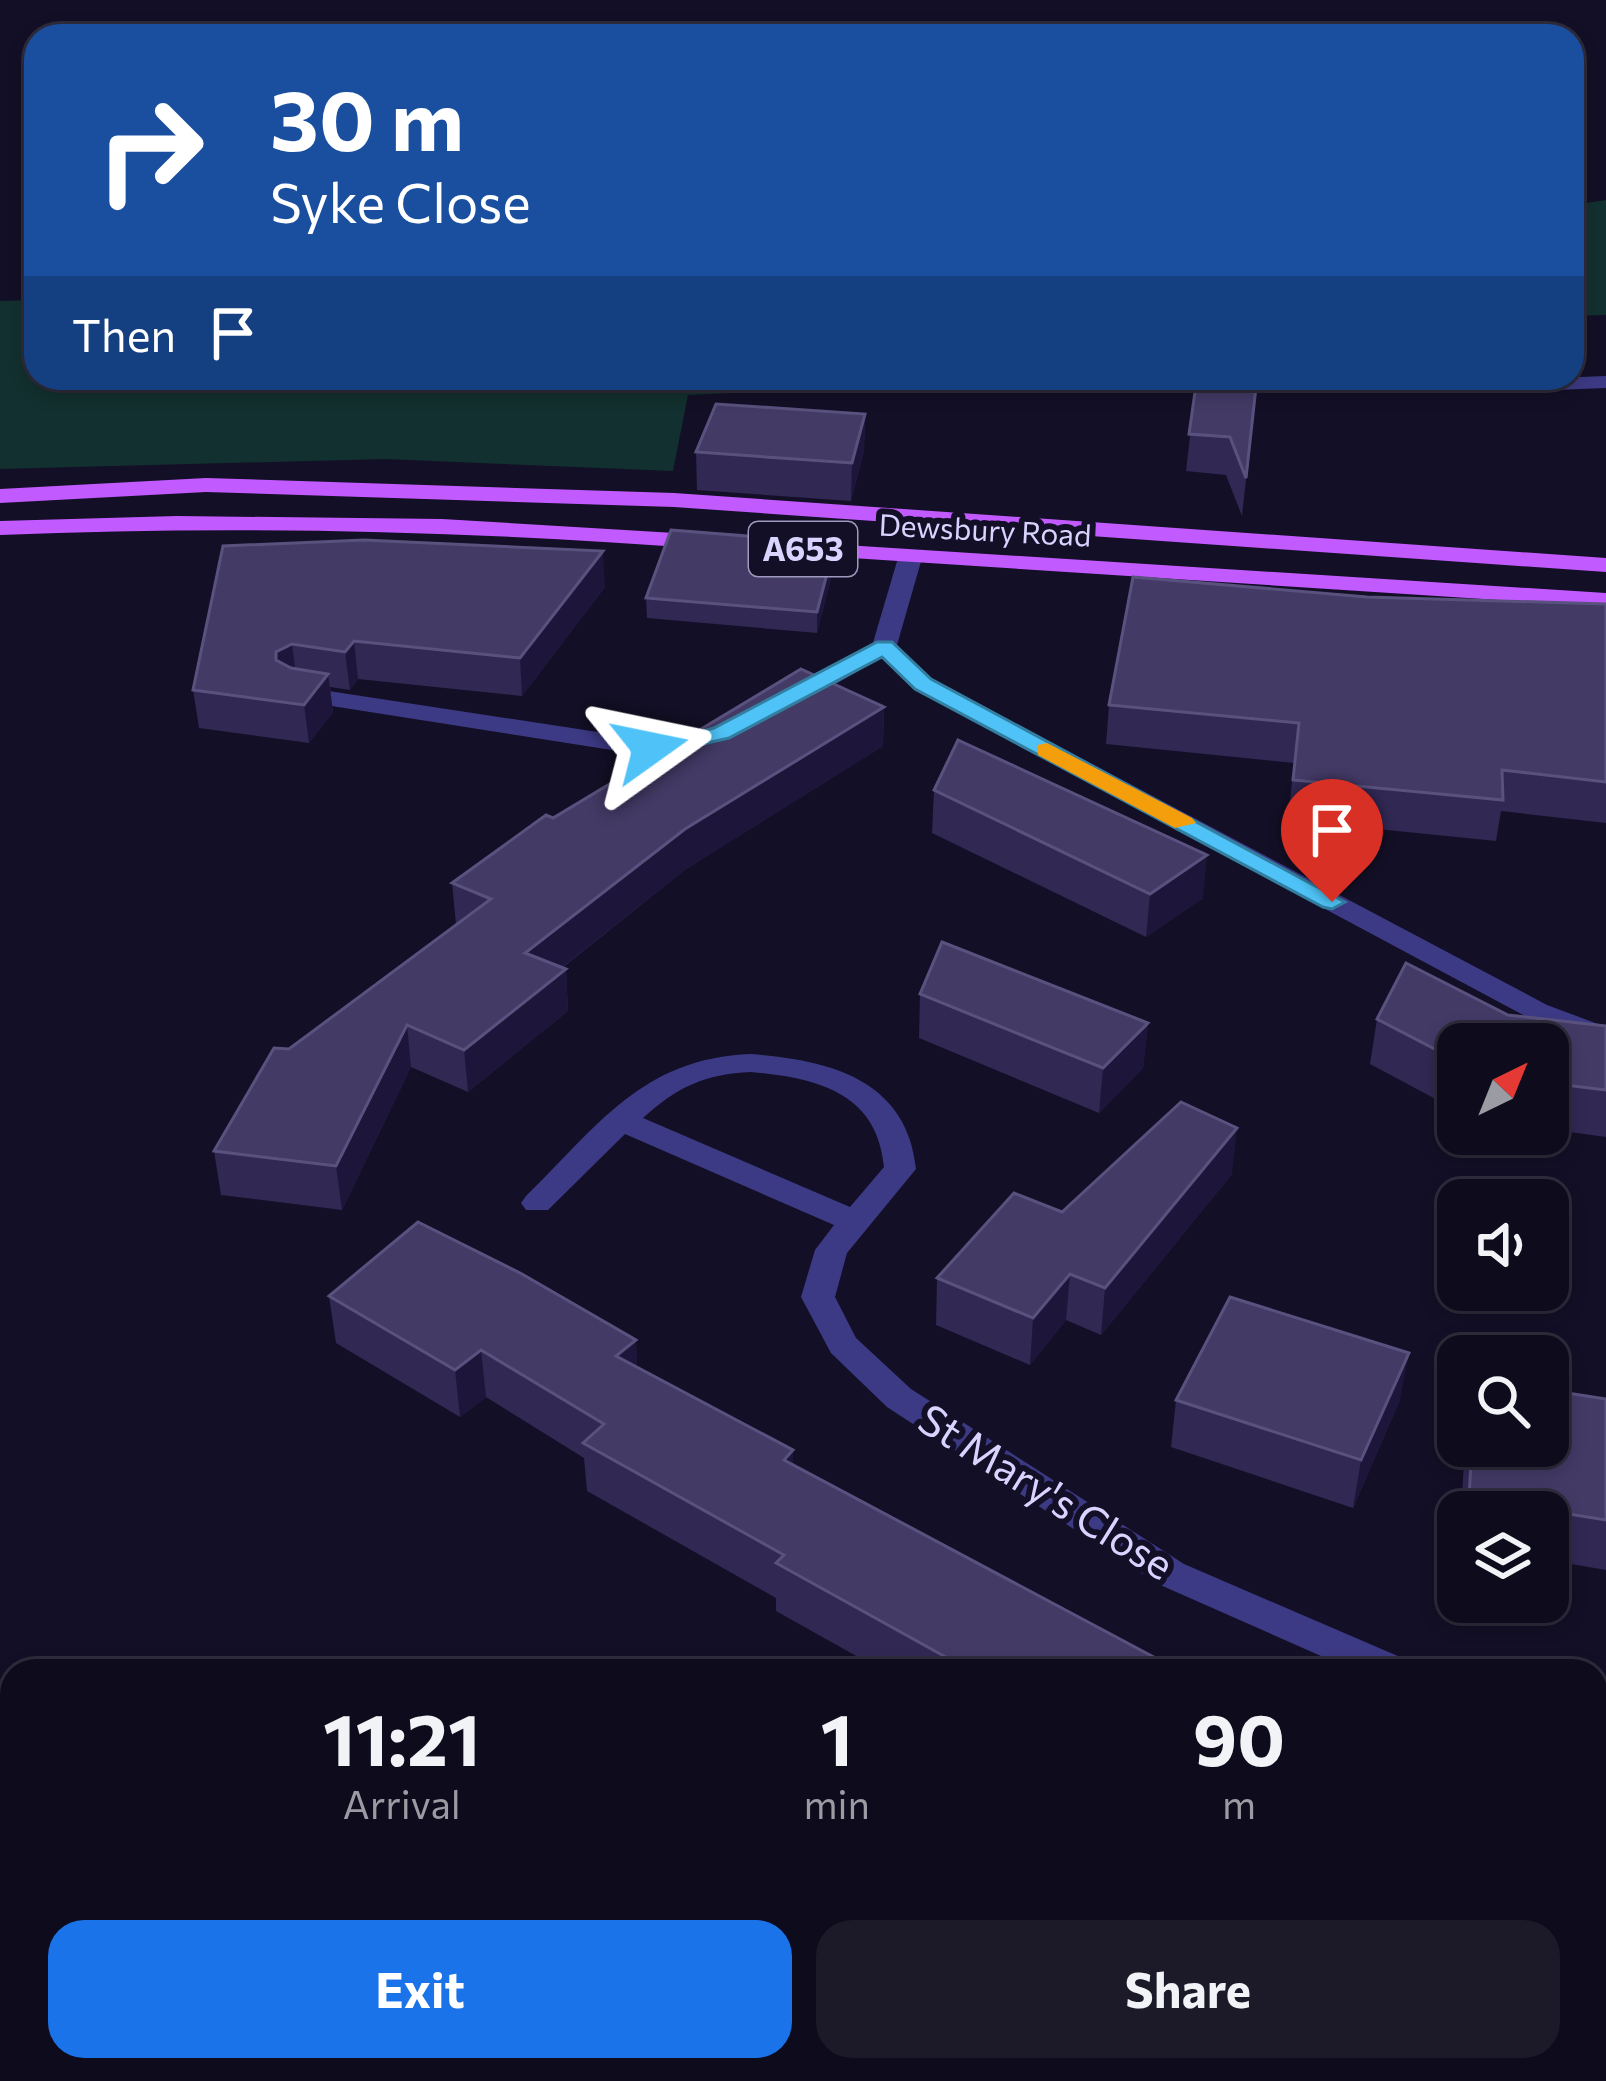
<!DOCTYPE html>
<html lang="en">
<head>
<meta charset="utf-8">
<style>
	:root { --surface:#0e0b1c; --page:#1c1929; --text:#f1f3f6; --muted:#9b9ba3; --line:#2e2b3b; --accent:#1a73e8 }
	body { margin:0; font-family:Commissioner,sans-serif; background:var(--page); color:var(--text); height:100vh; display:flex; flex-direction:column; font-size:45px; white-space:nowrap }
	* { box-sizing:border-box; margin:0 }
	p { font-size:39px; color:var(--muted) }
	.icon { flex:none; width:66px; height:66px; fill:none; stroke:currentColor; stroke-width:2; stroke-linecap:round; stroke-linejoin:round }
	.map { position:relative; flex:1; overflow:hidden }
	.panel { position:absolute; left:0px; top:1659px; width:1608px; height:423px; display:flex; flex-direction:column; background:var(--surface); border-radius:36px 36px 0 0; box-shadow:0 6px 18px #0003,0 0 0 3px var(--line) }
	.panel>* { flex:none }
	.top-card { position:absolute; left:24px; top:24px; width:1560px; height:366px; border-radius:36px; box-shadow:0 6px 18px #0003,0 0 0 3px var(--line); background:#1a4fa0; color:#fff; overflow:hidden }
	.needle { width:78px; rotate:43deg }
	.controls { position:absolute; left:1437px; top:1023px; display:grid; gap:24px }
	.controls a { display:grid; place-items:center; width:132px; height:132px; border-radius:24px; background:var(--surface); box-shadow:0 6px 18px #0003,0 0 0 3px var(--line); font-size:60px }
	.pin { position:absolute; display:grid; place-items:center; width:102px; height:102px; color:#fff; margin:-123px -51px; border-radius:50% 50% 50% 0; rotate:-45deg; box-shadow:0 0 12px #0007 }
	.pin .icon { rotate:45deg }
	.me { position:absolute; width:132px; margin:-66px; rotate:78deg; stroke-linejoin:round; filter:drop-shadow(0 0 9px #0008) }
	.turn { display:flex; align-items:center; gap:42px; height:252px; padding:0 48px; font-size:54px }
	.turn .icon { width:156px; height:156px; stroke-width:2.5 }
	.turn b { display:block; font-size:84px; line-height:102px }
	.then { display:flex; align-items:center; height:114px; padding:0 48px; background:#0003; gap:24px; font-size:45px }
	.eta { display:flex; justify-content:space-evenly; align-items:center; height:204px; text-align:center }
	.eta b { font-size:72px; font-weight:700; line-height:84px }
	.action { display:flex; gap:24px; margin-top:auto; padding:24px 48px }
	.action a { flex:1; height:138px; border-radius:36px; background:var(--accent); color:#fff; font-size:48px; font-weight:700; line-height:138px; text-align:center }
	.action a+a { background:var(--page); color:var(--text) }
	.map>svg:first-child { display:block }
</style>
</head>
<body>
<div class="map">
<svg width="1606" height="2081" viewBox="0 0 1606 2081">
	<rect width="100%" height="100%" fill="#130f26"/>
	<g fill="#12302f">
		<polygon points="1606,200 1606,315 1572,316 1572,205"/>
		<polygon points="36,300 36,378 1063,378 688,395 673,471 385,459 0,469 0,301"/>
	</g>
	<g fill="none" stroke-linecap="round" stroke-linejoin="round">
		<g fill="#3d3a85" fill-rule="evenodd">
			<polygon points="1606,376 1606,388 1529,391 1519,385 1529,379"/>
			<polygon points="884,639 893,641 893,651 801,704 783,704 779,699"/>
			<polygon points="296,686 650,740 716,726 729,734 725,739 650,756 287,699 283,694"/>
		</g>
		<g fill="#3d3a85" fill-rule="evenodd">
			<polygon points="910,551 922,558 897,645 932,679 1547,1005 1606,1027 1606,1046 1527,1017 914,689 872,646 898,558"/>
			<path d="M751,1054C829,1060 907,1079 916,1169L847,1253L835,1297L856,1338L911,1389L1184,1564L1407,1660L1413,1671H1355L1158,1584L887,1407L831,1353L801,1297L815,1250L834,1225L625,1134L548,1210H526L521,1203L526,1196C598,1126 642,1058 751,1054ZM751,1072C816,1078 877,1092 884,1167L850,1207L643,1118C677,1087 705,1074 751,1072Z"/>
			<polygon points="1596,1724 1606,1726 1606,1758 1596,1756"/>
		</g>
		<g fill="#c25bff" fill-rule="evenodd">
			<polygon points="206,478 674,493 1606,558 1606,572 674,507 206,492 0,503 0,489"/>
			<path d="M177,516L442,519L708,535L719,542L708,549C472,531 237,525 0,535V521Z"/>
			<polygon points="798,542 1606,593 1606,607 790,554 790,544"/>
		</g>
	</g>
	<g fill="#312854">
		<polygon points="1190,378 1257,378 1242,516 1226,475 1186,471 1195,392"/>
		<polygon points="865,414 864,451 851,501 697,490 696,452"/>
		<polygon points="223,546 605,587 522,696 358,679 350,690 330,687 333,712 309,743 199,728 193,690"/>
		<polygon points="835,563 817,633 647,618 646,598"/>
		<polygon points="1367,597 1606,604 1606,823 1501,811 1496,841 1288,820 1294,763 1106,744 1109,705"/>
		<polygon points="884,707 883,746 686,869 562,968 566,969 568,1011 468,1092 411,1067 342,1210 221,1195 214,1151 456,924 452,883 553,818"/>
		<polygon points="934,790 1203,898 1146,937 932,833"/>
		<polygon points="920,994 1148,1023 1143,1068 1099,1113 919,1038"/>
		<polygon points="1508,1015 1606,1026 1606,1137 1548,1129 1548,1044 1458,1044 1458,1111 1370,1064 1377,1019"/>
		<polygon points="1232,1174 1101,1335 1066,1320 1030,1365 936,1325 937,1278 1062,1212"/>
		<polygon points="329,1296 636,1340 637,1368 793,1450 793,1465 1180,1671 883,1671 776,1611 776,1598 587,1491 584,1458 486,1397 460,1417 336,1343"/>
		<polygon points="1606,1399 1606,1570 1548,1560 1548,1512 1461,1512 1465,1446 1548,1446"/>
		<polygon points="1176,1400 1400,1400 1353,1508 1171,1447"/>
		<polygon points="1596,1838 1606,1840 1606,2002 1596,2000"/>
		<polygon points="636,2070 795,2070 788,2081 658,2081"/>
	</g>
	<g fill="#1d163a">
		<polygon points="865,414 864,451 851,501 852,463"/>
		<polygon points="835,543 835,563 817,633 817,612"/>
		<polygon points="603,551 605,587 522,696 520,658"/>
		<polygon points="354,641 358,679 350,690 345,652"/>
		<polygon points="292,644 297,682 281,698 276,652"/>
		<polygon points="328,674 333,712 309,743 304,705"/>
		<polygon points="884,707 883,746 686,869 528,994 525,953 685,829"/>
		<polygon points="1207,855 1203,898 1146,937 1150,894"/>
		<polygon points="566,969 568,1011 468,1092 464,1050"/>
		<polygon points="1148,1023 1143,1068 1099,1113 1103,1068"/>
		<polygon points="407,1025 411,1067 342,1210 336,1166"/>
		<polygon points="1237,1128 1232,1174 1101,1335 1105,1288"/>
		<polygon points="1070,1274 1066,1320 1030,1365 1033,1318"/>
		<polygon points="636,1340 638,1387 616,1356"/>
		<polygon points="481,1350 486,1397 460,1417 455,1370"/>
		<polygon points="1409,1353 1400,1400 1353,1508 1361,1460"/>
		<polygon points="793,1450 793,1498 784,1460"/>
		<polygon points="756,2070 795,2070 788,2081 756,2081"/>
	</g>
	<g fill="#433a66" stroke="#5a527e" stroke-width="3">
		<polygon points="1197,378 1257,378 1246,478 1230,437 1189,434"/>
		<polygon points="716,404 865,414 852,463 696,452"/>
		<polygon points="671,530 835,543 817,612 646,598"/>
		<polygon points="364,540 603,551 520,658 354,641 345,652 292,644 276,652 276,660 291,668 328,674 304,705 193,690 223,546"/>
		<polygon points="1133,577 1367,597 1606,604 1606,782 1502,770 1503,800 1293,780 1299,723 1109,705"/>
		<polygon points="801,669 884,707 685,829 525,953 566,969 464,1050 407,1025 336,1166 214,1151 274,1048 289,1049 491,899 452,883 546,815 553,818"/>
		<polygon points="958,740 1207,855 1150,894 934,790"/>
		<polygon points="942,942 1148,1023 1103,1068 920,994"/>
		<polygon points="1406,963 1508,1015 1606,1026 1606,1090 1548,1083 1548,1044 1458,1044 1458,1061 1377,1019"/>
		<polygon points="1181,1102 1237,1128 1105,1288 1070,1274 1033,1318 937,1278 1014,1193 1062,1212"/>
		<polygon points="418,1222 522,1274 636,1340 616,1356 793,1450 784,1460 1180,1671 971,1671 776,1563 784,1555 583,1443 604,1424 481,1350 455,1370 329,1296"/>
		<polygon points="1230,1297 1409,1353 1361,1460 1176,1400"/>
		<polygon points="1548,1390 1606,1399 1606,1520 1469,1498 1472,1446 1548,1446"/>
		<polygon points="1596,1838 1606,1840 1606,1951 1596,1948"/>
	</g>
	<polygon fill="#4fc3f7" stroke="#337fa1" stroke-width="3" points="877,642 892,642 931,679 1345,902 1332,909 1323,907 915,689 882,657 729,738 650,756 638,748 714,728"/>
	<polygon fill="#f59e0b" points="1047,743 1192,818 1196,823 1175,828 1038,755 1038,745"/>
	<g text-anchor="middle" stroke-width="12" stroke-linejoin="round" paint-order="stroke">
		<g font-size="30" fill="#d9d4ff" stroke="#130f26">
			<text transform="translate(985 531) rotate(3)" y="10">Dewsbury Road</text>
		</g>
		<rect fill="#130f26" stroke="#9e99be" stroke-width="3" x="749" y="522" width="108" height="54" rx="9"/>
		<g font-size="33" font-weight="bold" fill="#d9d4ff">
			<text x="803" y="561">A653</text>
		</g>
		<g font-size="42" fill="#d9d4ff" stroke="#130f26">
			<text transform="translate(1046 1492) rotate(32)" y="15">St Mary's Close</text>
		</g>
	</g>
</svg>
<div class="controls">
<a><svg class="needle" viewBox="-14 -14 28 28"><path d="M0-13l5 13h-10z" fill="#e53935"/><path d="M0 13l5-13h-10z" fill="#9b9ba3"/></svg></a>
<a><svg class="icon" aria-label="sound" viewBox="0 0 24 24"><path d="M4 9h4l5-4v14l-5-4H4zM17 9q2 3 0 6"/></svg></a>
<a><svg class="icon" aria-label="search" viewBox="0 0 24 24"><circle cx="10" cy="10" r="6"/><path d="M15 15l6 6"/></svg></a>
<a><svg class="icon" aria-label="layers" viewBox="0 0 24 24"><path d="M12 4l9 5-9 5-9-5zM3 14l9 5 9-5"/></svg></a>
</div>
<div class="pin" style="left:1332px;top:902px;background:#d93025"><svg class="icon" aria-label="arrive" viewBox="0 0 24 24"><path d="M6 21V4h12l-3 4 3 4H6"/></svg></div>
<svg class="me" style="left:650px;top:748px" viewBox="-20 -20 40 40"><path d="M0-17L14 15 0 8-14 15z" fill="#4fc3f7" stroke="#fff" stroke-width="4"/></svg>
<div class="top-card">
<div class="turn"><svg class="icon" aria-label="right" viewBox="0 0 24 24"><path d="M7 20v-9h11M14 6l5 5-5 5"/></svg><div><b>30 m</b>Syke Close</div></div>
<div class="then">Then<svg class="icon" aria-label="arrive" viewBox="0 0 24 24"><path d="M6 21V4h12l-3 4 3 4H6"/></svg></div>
</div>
<section class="panel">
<div class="eta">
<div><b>11:21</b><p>Arrival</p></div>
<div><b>1</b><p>min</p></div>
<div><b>90</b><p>m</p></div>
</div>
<div class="action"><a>Exit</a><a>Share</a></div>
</section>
</div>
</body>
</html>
